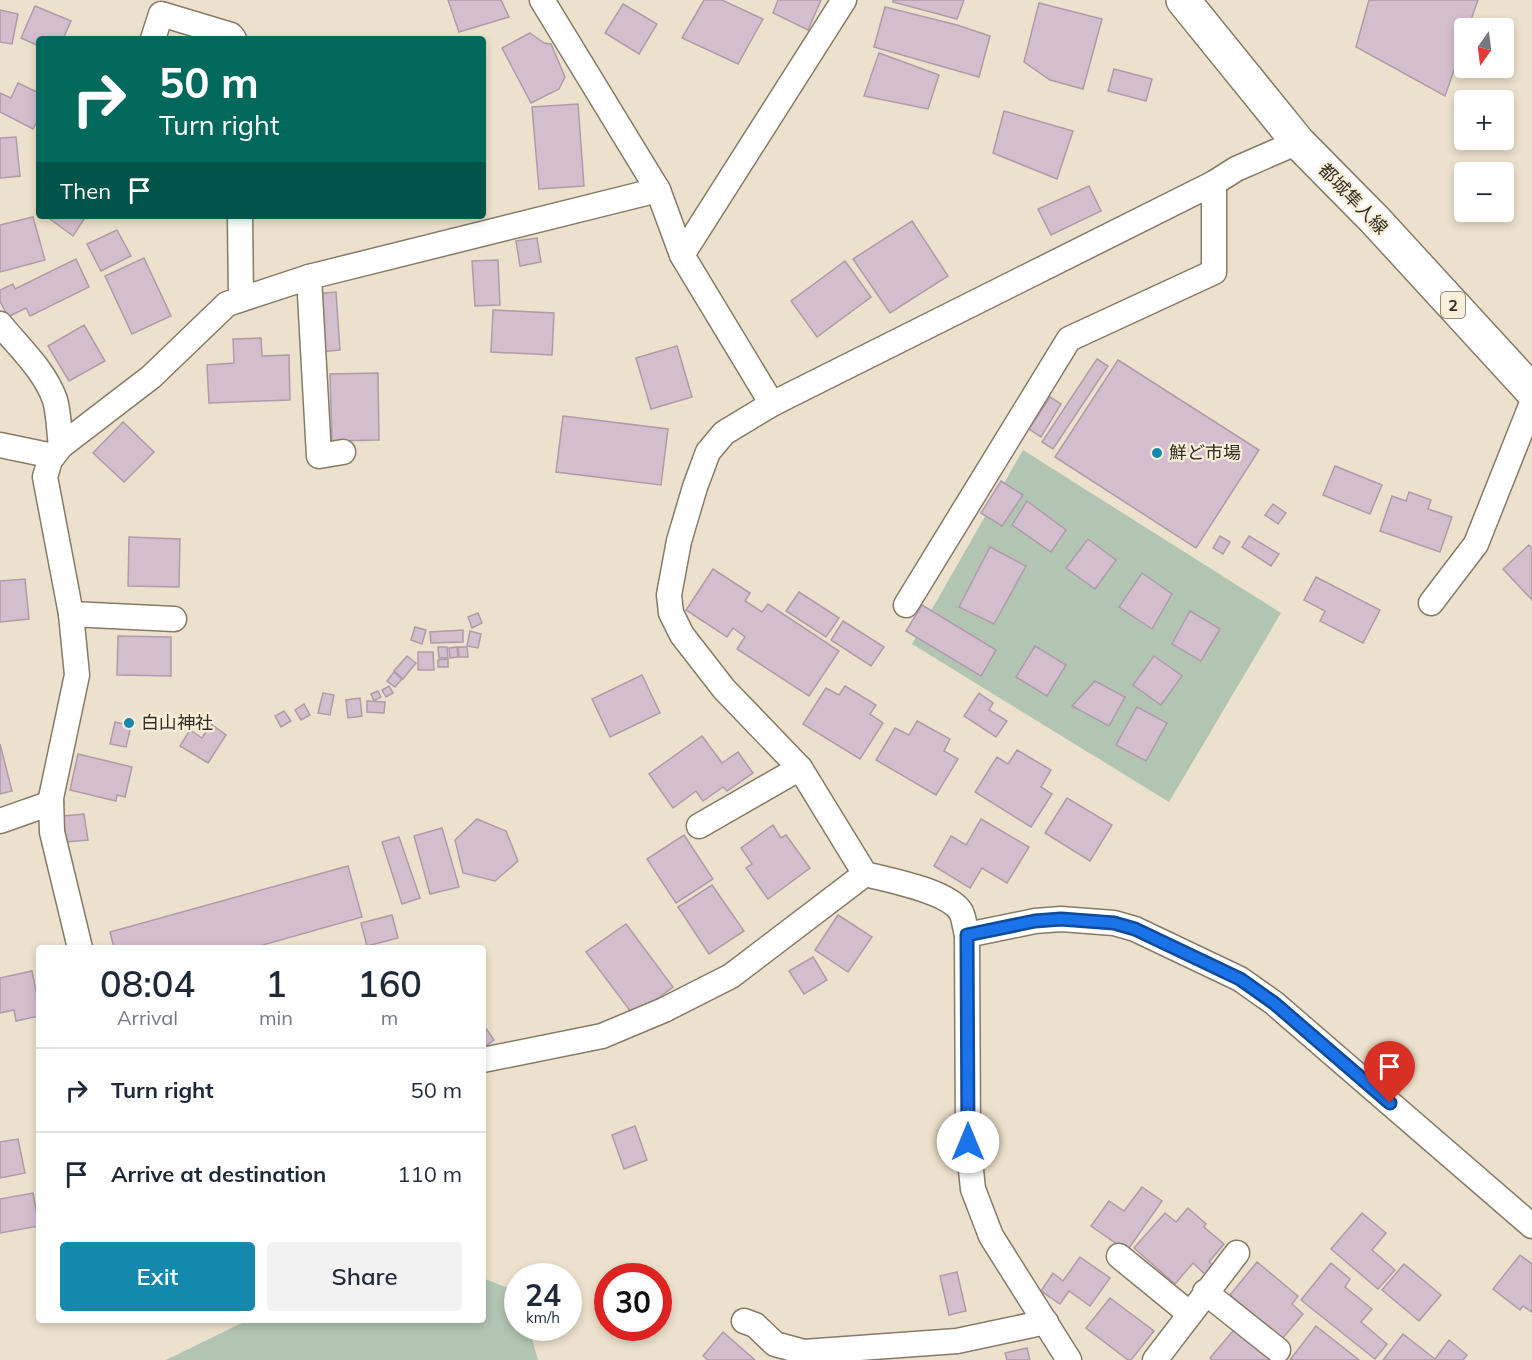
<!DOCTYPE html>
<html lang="en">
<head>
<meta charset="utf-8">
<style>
	:root { --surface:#fff; --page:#f2f2f3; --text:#1f2937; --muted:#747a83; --line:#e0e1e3; --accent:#1488ad }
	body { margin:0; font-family:Mulish,"Noto Sans JP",sans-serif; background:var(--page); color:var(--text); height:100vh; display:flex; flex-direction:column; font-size:22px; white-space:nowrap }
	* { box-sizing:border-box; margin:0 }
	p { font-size:20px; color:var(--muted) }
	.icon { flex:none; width:33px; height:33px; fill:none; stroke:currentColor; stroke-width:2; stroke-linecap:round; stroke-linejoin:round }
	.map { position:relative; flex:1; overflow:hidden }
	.sheet { position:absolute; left:36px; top:945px; width:450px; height:378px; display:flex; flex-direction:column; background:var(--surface); border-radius:6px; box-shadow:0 3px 9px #0003 }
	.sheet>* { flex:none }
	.top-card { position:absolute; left:36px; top:36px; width:450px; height:183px; border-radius:6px; box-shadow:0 3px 9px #0003; background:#00695c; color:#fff; overflow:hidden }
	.needle { width:39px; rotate:194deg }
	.tools { position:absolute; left:1454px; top:18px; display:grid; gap:12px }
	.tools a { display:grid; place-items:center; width:60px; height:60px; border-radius:6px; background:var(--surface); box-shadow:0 3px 9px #0003; font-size:30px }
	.speed { position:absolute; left:504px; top:1263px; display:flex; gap:12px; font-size:30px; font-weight:700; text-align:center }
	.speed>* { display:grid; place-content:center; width:78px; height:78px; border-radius:50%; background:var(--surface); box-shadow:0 3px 9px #0003; line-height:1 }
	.speed small { font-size:15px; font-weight:400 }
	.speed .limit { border:9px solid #d22; background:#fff; color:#111 }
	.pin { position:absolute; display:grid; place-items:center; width:51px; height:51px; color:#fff; margin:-62px -26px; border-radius:50% 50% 50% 0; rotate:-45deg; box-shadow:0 0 6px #0007 }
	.pin .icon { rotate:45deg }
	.me { position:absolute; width:66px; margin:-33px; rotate:0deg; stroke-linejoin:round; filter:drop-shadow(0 0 4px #0008) }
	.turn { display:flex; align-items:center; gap:21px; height:126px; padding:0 24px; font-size:27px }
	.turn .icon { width:78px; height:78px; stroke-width:2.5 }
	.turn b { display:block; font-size:42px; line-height:51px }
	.then { display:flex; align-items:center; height:57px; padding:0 24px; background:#0003; gap:12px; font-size:22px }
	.eta { display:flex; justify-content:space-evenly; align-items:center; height:102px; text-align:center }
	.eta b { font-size:36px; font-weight:600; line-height:42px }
	.cta { display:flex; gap:12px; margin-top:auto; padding:12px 24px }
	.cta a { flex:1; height:69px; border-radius:6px; background:var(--accent); color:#fff; font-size:24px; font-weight:600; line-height:69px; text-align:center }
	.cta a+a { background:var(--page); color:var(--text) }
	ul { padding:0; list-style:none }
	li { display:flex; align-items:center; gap:18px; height:84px; padding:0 24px; border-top:2px solid var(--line) }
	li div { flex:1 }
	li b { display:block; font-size:22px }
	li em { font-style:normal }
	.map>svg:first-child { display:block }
</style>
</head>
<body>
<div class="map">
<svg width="1532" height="1360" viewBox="0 0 1532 1360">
	<rect width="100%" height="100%" fill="#ece1cc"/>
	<g fill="#b2c5b2">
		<polygon points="1023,450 1281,613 1169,802 912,644"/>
		<polygon points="483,1278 517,1292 518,1328 529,1328 538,1360 166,1360 248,1320 483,1320"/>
	</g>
	<g fill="#d3becd" stroke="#af9ba9" stroke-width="1.5">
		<polygon points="448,0 501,0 509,17 459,32"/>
		<polygon points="704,0 722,0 763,19 738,64 682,38"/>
		<polygon points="778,0 821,0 808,30 773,13"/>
		<polygon points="893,0 964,0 957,19 893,2"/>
		<polygon points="1369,0 1478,0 1468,28 1464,28 1464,41 1445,96 1356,47"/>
		<polygon points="1039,3 1102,19 1083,89 1050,80 1024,62"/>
		<polygon points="623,4 657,24 639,54 605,33"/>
		<polygon points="35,6 71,21 63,39 39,39 39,46 21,38"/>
		<polygon points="885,7 957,25 990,36 979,77 874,47"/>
		<polygon points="0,10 18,14 12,44 0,42"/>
		<polygon points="530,33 544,43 551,44 565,77 559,89 531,103 502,48"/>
		<polygon points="879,53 939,75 928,109 864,96"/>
		<polygon points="1114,69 1152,79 1146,101 1108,91"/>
		<polygon points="18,83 39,93 39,118 33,129 0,112 0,93 11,98"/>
		<polygon points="578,104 584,186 539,189 532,107"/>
		<polygon points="1004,111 1073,131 1057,179 993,153"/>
		<polygon points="16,137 20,176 0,178 0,138"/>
		<polygon points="1089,186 1101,211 1051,235 1038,209"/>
		<polygon points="46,216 86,216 73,236"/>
		<polygon points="33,217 45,260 0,272 0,225"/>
		<polygon points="912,221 948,276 890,313 853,259"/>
		<polygon points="117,230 131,256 101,271 87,244"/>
		<polygon points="537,238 541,262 520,266 516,241"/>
		<polygon points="144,258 171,316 132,334 105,276"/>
		<polygon points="76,259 89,287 30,316 26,308 8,317 0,301 0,290 13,284 15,289"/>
		<polygon points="498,260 500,305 475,306 472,261"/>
		<polygon points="845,261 871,297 817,337 791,301"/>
		<polygon points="336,292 340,350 319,352 314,294"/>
		<polygon points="493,310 554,313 552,355 491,352"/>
		<polygon points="84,325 105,361 69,381 48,346"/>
		<polygon points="261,338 262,356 289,355 290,400 209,403 207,365 234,363 233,339"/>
		<polygon points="677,346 692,397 651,409 636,358"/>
		<polygon points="1097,359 1108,366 1053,449 1042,442"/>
		<polygon points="1118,360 1259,450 1196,548 1055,457"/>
		<polygon points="378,373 379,440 332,441 330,374"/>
		<polygon points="1050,397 1061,404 1041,437 1029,429"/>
		<polygon points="563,416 668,429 661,485 556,472"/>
		<polygon points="123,422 154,452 124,482 93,453"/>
		<polygon points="1335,466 1382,485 1370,514 1323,495"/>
		<polygon points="1001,481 1023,495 1002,526 981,513"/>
		<polygon points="1409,492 1431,500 1428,509 1452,517 1440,552 1380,531 1392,496 1406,501"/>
		<polygon points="1027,501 1066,530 1051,552 1012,525"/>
		<polygon points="1273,504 1286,513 1278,524 1265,515"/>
		<polygon points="1220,536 1230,542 1223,554 1213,548"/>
		<polygon points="1249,536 1279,554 1271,566 1242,547"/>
		<polygon points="129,537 180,539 179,587 128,586"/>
		<polygon points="1088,539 1116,560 1095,589 1066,568"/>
		<polygon points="1529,545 1532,548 1532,600 1503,569"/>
		<polygon points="990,547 1026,566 994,624 959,607"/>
		<polygon points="713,569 750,593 745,601 762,612 768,604 839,651 809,696 737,649 745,637 733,628 727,637 686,610"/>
		<polygon points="1142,573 1172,594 1152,629 1119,607"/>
		<polygon points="1316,577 1380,610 1363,643 1320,621 1325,611 1304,600"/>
		<polygon points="25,579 29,619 0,622 0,581"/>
		<polygon points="799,592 839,618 826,637 786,611"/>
		<polygon points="922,605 996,650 981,676 906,631"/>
		<polygon points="1190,611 1220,629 1201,661 1172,644"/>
		<polygon points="478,613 482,623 472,628 468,617"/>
		<polygon points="843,621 884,647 871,666 831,640"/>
		<polygon points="415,627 426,630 422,644 411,640"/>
		<polygon points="463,630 463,642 431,643 430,632"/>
		<polygon points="470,631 481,634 478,648 467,646"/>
		<polygon points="118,636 171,637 171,676 117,675"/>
		<polygon points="1035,646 1066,665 1047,696 1016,677"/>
		<polygon points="438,647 447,647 448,658 439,658"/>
		<polygon points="457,647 458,657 450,658 449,648"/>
		<polygon points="458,647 467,647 468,657 459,657"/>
		<polygon points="418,652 433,652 434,670 418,670"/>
		<polygon points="407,656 416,663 403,679 394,671"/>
		<polygon points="1154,656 1182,676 1161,705 1133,685"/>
		<polygon points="448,659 448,667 438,667 438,660"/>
		<polygon points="394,672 402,679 395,687 387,681"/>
		<polygon points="642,675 660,713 610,737 592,699"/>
		<polygon points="1095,681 1125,697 1109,726 1072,706"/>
		<polygon points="389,686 393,693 386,697 382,690"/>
		<polygon points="845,686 876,705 870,714 883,723 860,759 803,724 826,688 839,695"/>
		<polygon points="378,691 381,697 374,701 371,694"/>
		<polygon points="323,693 334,695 330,715 318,713"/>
		<polygon points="979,693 993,703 989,710 1007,721 996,737 964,716"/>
		<polygon points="360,698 362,716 348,718 346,700"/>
		<polygon points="367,701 385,702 384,713 367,712"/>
		<polygon points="304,704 310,715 301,720 295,710"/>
		<polygon points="1137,707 1167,723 1146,761 1116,745"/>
		<polygon points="284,711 291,721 281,727 275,716"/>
		<polygon points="917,721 950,739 944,751 958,759 936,795 876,760 895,728 909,735"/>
		<polygon points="115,722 131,726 126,747 110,744"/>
		<polygon points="211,724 226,735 208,763 180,746 190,730 202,738"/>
		<polygon points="702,736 722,763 738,752 753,773 727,791 723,787 703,801 696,791 673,808 649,774"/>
		<polygon points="0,744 12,791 0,794"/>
		<polygon points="1017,750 1051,770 1041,787 1052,794 1031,827 975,792 997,757 1008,764"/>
		<polygon points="78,754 132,767 125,797 117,795 116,801 70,790"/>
		<polygon points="1067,798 1112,825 1090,861 1045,833"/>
		<polygon points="84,814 88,840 66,842 63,816"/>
		<polygon points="477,819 506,831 518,861 495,881 463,873 455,840"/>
		<polygon points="981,819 1029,847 1007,883 982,868 970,888 934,866 951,836 966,845"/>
		<polygon points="773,825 781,838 786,835 810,868 768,899 746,868 752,864 741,848"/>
		<polygon points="442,828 459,887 430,894 414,836"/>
		<polygon points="684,835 713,879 676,903 647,859"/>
		<polygon points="399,837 420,898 402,904 382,842"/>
		<polygon points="348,866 362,917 252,948 114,948 110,932"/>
		<polygon points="712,885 744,931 709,954 678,907"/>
		<polygon points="392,915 398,938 367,946 361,923"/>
		<polygon points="838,915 872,937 848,972 815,950"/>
		<polygon points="626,924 673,987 634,1016 586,952"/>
		<polygon points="813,957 827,980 804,994 789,971"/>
		<polygon points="32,971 39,1006 39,1016 16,1021 14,1010 0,1013 0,978"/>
		<polygon points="483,1024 494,1040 483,1048"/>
		<polygon points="635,1126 647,1160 624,1169 612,1135"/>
		<polygon points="18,1139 25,1173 0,1178 0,1142"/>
		<polygon points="1142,1187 1162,1201 1127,1251 1091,1226 1109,1201 1124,1211"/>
		<polygon points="33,1193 39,1226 0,1233 0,1199"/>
		<polygon points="1188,1208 1206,1224 1204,1227 1224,1244 1209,1262 1216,1268 1208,1277 1193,1263 1175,1284 1134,1248 1165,1213 1176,1222"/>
		<polygon points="1362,1213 1386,1233 1372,1250 1395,1270 1378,1289 1331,1249"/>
		<polygon points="1520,1255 1532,1264 1532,1312 1523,1306 1520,1310 1493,1289"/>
		<polygon points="1080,1257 1110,1278 1090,1306 1069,1291 1060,1304 1041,1291 1053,1273 1063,1281"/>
		<polygon points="1257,1262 1298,1296 1292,1304 1303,1314 1282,1339 1230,1295"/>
		<polygon points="1331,1263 1350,1279 1345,1287 1372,1309 1361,1322 1387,1344 1375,1359 1301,1300"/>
		<polygon points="1404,1264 1441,1295 1419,1321 1382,1290"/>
		<polygon points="957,1272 966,1311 949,1315 940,1276"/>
		<polygon points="1110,1298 1154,1331 1131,1360 1128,1360 1086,1328"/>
		<polygon points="1238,1325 1277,1360 1212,1360 1210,1358"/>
		<polygon points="1316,1326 1359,1360 1290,1360"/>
		<polygon points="723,1332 755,1360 708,1360 703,1356"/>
		<polygon points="1403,1334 1435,1359 1449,1340 1467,1355 1463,1360 1383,1360"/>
		<polygon points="1027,1348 1030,1360 1007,1360 1005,1353"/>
	</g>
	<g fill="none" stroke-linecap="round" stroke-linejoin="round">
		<defs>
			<g id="minor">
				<polyline points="542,0 658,190 682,255 772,404"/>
				<polyline points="153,39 161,14 231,35 234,39"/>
				<polyline points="240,216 241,299"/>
				<polyline points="682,255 844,0"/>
				<polyline points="309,277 319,456 343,452"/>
				<path d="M0,324C19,347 45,371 55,400C59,414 59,432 61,446L50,460L45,477L71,614L77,675L51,798L52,832L80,948"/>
				<polyline points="0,445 53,456"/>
				<polyline points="61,446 151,377 227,304 309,277 658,190"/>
				<polyline points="1431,603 1476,544 1532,403"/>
				<polyline points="906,605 1069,339 1214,272 1214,183"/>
				<polyline points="71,614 174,619"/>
				<polyline points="0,821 51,803"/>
				<polyline points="699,826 800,768"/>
				<polyline points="967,935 1035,921 1061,919 1114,923 1135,929 1240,979 1274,1003 1532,1226"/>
				<polyline points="483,1060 602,1036 664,1010 731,976 865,874"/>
				<polyline points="1119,1256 1190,1314"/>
				<polyline points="1205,1292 1278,1350"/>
				<polyline points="744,1321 755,1325 775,1344 804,1352 957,1341 1046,1322"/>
				<path d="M1069,1360L991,1236L973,1189L968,1142L967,935C965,928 964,918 961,912C949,891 888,880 865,874L800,768L724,689L682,635L671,613L669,595L679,541L695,487L708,452L724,433L772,404L1214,183L1236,169L1298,142"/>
				<polyline points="1155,1360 1237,1253"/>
			</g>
			<polyline id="primary" points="1183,0 1298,142 1375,220 1532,391"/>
		</defs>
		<use href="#minor" stroke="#857b67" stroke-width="27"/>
		<use href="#primary" stroke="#857b67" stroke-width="36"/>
		<use href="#minor" stroke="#fff" stroke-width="24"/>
		<use href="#primary" stroke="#fff" stroke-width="33"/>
	</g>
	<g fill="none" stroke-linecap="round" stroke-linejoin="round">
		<defs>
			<polyline id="route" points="968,1142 967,935 1035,921 1061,919 1114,923 1135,929 1240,979 1274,1003 1390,1103"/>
		</defs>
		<use href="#route" stroke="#114b97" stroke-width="15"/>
		<use href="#route" stroke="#1a73e8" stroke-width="10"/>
	</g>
	<g fill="#1488ad" stroke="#faefd9" stroke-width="2">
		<circle cx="1157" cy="453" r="6"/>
		<circle cx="129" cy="723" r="6"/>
	</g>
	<g text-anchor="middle" stroke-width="4.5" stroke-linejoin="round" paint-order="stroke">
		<rect fill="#faefd9" stroke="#6d675a" stroke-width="1.5" x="1441" y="292" width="24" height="26" rx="4.5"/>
		<g font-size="16" font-weight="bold" fill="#312d24">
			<text x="1453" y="311">2</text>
		</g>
		<g font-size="18" fill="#312d24" stroke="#faefd9">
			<text transform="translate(1353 199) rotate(46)" y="6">都城隼人線</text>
		</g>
		<g font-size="18" fill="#312d24" stroke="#faefd9" text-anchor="start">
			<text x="1169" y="459">鮮ど市場</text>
			<text x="141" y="729">白山神社</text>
		</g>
	</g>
</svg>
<div class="tools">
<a><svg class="needle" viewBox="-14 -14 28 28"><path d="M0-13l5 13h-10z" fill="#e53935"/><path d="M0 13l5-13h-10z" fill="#747a83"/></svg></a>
<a>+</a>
<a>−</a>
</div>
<div class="speed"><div>24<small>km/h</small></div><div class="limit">30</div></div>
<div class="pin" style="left:1390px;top:1103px;background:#d93025"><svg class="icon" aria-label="arrive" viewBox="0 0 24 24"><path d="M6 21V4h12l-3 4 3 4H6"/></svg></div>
<svg class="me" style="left:968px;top:1142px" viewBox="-20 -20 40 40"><circle r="19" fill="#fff"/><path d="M0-13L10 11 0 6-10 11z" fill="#1a73e8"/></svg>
<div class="top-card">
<div class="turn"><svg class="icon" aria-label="right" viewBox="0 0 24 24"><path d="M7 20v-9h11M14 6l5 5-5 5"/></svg><div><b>50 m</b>Turn right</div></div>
<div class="then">Then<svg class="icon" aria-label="arrive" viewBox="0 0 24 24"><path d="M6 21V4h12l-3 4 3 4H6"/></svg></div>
</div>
<section class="sheet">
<div class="eta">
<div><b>08:04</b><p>Arrival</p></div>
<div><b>1</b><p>min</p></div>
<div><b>160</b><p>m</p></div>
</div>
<ul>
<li><svg class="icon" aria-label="right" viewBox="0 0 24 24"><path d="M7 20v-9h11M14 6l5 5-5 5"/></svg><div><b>Turn right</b></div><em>50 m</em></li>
<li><svg class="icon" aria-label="arrive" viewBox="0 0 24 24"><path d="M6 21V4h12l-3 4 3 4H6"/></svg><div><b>Arrive at destination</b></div><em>110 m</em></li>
</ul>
<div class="cta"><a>Exit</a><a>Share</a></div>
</section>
</div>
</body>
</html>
